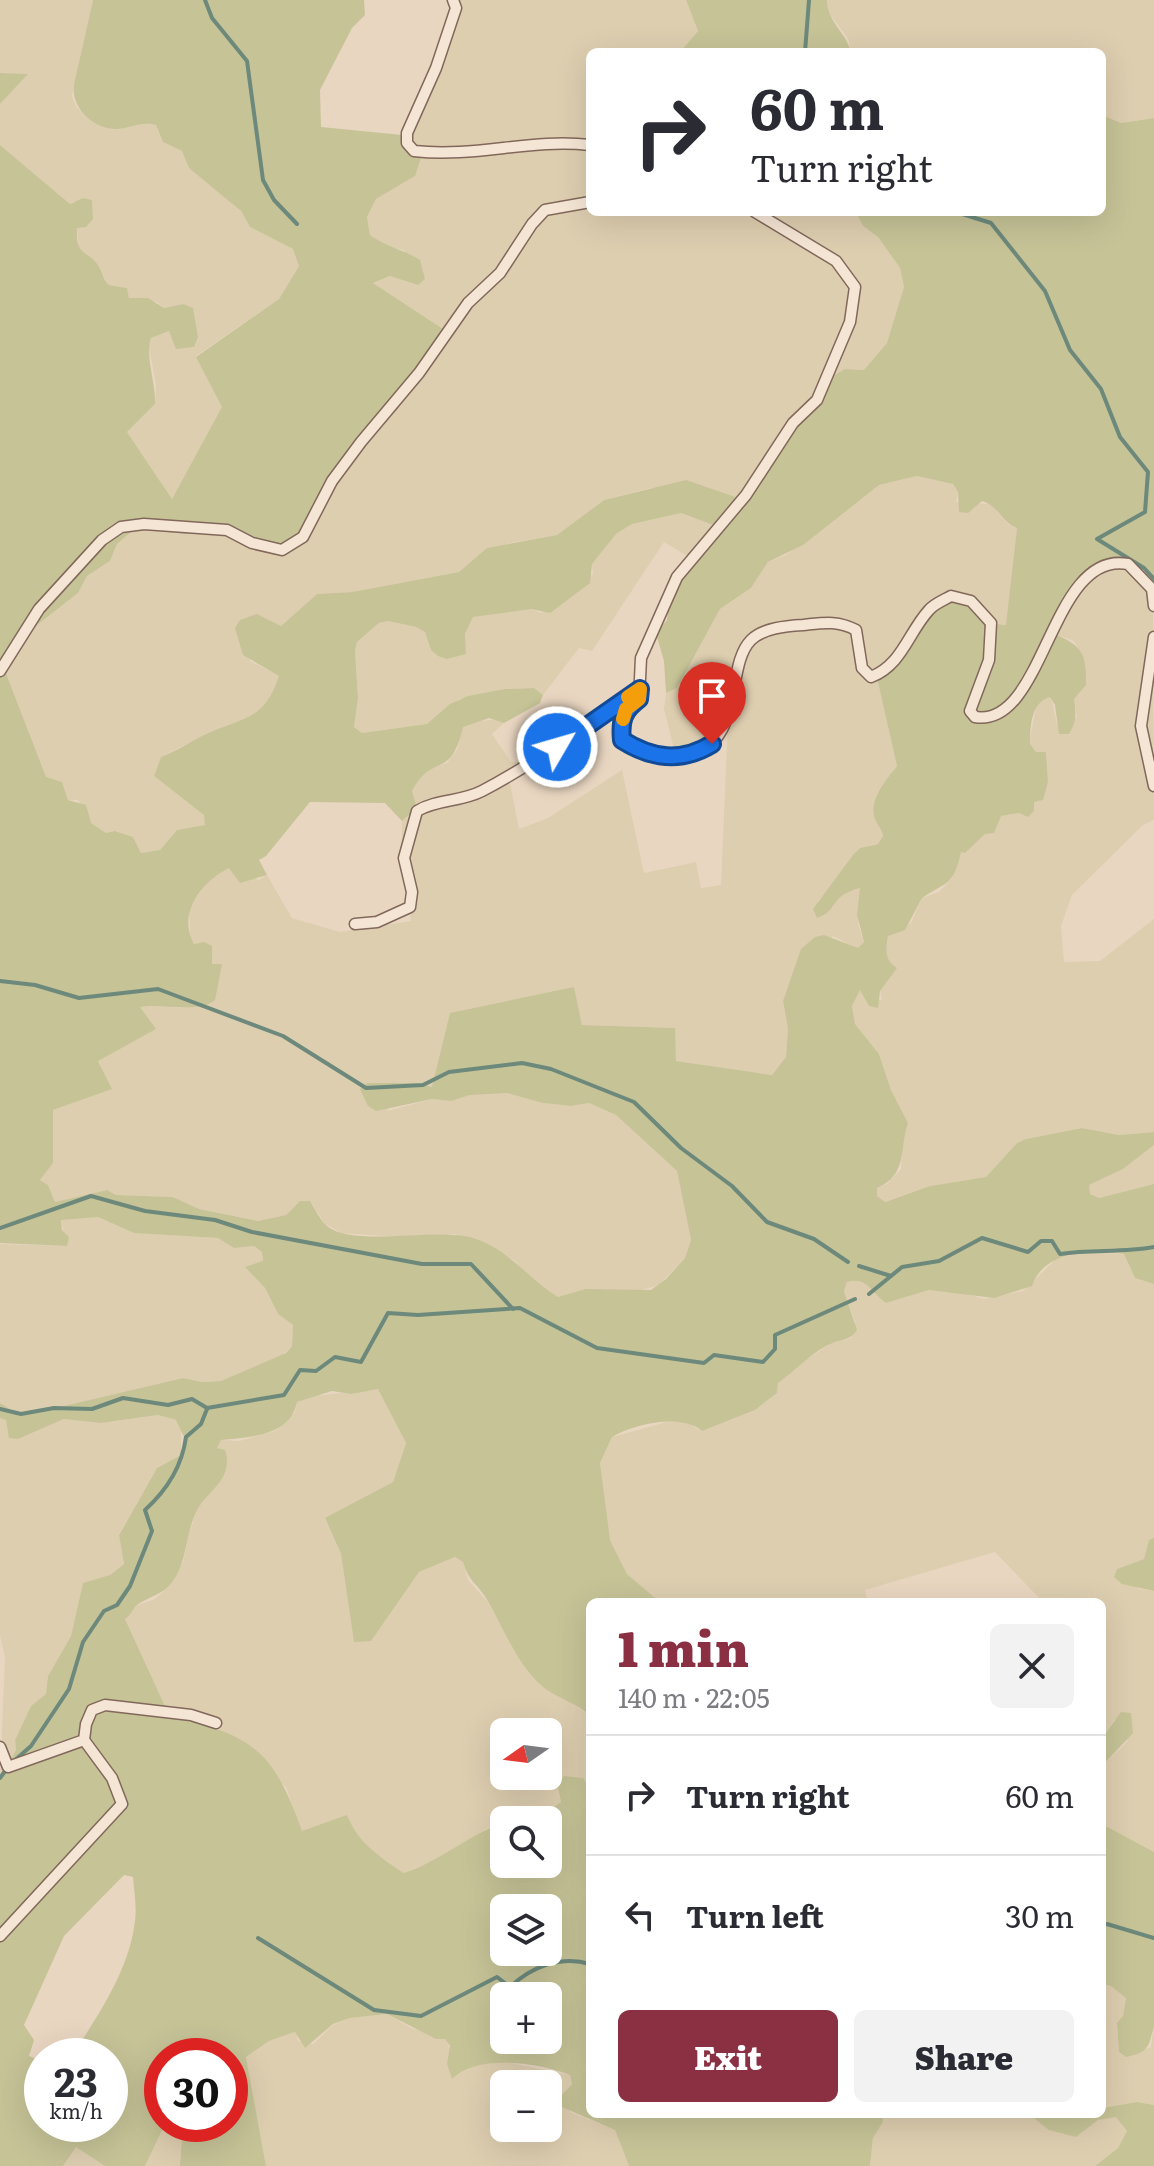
<!DOCTYPE html>
<html lang="en">
<head>
<meta charset="utf-8">
<style>
	:root { --surface:#fff; --page:#f2f2f3; --text:#2b2b33; --muted:#7c7c81; --line:#e1e1e2; --accent:#8a3042 }
	body { margin:0; font-family:Literata,serif; background:var(--page); color:var(--text); height:100vh; display:flex; flex-direction:column; font-size:30px; white-space:nowrap }
	* { box-sizing:border-box; margin:0 }
	p { font-size:26px; color:var(--muted) }
	.icon { flex:none; width:44px; height:44px; fill:none; stroke:currentColor; stroke-width:2; stroke-linecap:round; stroke-linejoin:round }
	.map { position:relative; flex:1; overflow:hidden }
	.details { position:absolute; left:586px; top:1598px; width:520px; height:520px; display:flex; flex-direction:column; background:var(--surface); border-radius:12px; box-shadow:0 8px 32px #0002 }
	.details>* { flex:none }
	.guide { position:absolute; left:586px; top:48px; width:520px; height:168px; border-radius:12px; box-shadow:0 8px 32px #0002; background:#fff; color:var(--text); overflow:hidden }
	.needle { width:52px; rotate:256deg }
	.fabs { position:absolute; left:490px; top:1718px; display:grid; gap:16px }
	.fabs a { display:grid; place-items:center; width:72px; height:72px; border-radius:12px; background:var(--surface); box-shadow:0 8px 32px #0002; font-size:40px }
	.speed { position:absolute; left:24px; top:2038px; display:flex; gap:16px; font-size:40px; font-weight:700; text-align:center }
	.speed>* { display:grid; place-content:center; width:104px; height:104px; border-radius:50%; background:var(--surface); box-shadow:0 8px 32px #0002; line-height:1 }
	.speed small { font-size:20px; font-weight:400 }
	.speed .limit { border:12px solid #d22; background:#fff; color:#111 }
	.pin { position:absolute; display:grid; place-items:center; width:68px; height:68px; color:#fff; margin:-82px -34px; border-radius:50% 50% 50% 0; rotate:-45deg; box-shadow:0 0 8px #0007 }
	.pin .icon { rotate:45deg }
	.me { position:absolute; width:88px; margin:-44px; rotate:52deg; stroke-linejoin:round; filter:drop-shadow(0 0 6px #0008) }
	.turn { display:flex; align-items:center; gap:28px; height:168px; padding:0 32px; font-size:36px }
	.turn .icon { width:104px; height:104px; stroke-width:2.5 }
	.turn b { display:block; font-size:56px; line-height:68px }
	.round { display:grid; place-items:center; flex:none; width:84px; height:84px; border-radius:12px; background:var(--page) }
	.head { display:flex; align-items:center; justify-content:space-between; height:136px; padding:0 32px }
	h1 { font-size:48px; font-weight:800; line-height:60px; color:var(--accent) }
	.button { display:flex; gap:16px; margin-top:auto; padding:16px 32px }
	.button a { flex:1; height:92px; border-radius:12px; background:var(--accent); color:#fff; font-size:32px; font-weight:800; line-height:92px; text-align:center }
	.button a+a { background:var(--page); color:var(--text) }
	ul { padding:0; list-style:none }
	li { display:flex; align-items:center; gap:24px; height:120px; padding:0 32px; border-top:2px solid var(--line) }
	li div { flex:1 }
	li b { display:block; font-size:30px }
	li em { font-style:normal }
	.map>svg:first-child { display:block }
</style>
</head>
<body>
<div class="map">
<svg width="1154" height="2166" viewBox="0 0 1154 2166">
	<rect width="100%" height="100%" fill="#e9d6c1"/>
	<g fill="#deceb0" fill-rule="evenodd">
		<polygon points="0,0 93,0 74,84 72,96 76,106 84,115 119,129 147,123 156,125 163,142 182,151 241,211 250,227 293,249 299,257 299,266 279,299 196,356 223,407 172,499 127,432 155,404 156,385 149,347 151,338 169,331 173,339 183,304 164,308 157,302 129,298 127,288 109,285 94,261 79,250 74,201 70,204 0,145 0,104 27,75 0,73"/>
		<polygon points="454,0 686,0 698,31 680,52 590,52 590,212 856,212 863,226 878,237 900,268 904,287 895,323 884,350 871,365 864,370 845,369 821,397 744,501 719,492 650,488 604,500 557,535 510,543 477,557 459,572 352,592 317,594 281,626 257,614 250,661 280,676 272,699 256,716 212,731 161,757 154,776 205,815 205,825 177,830 160,850 141,853 133,837 116,831 106,833 91,823 78,800 68,800 62,782 46,778 4,671 23,636 78,593 87,576 110,561 117,544 131,532 133,523 338,478 451,335 373,283 391,276 418,285 404,250 386,246 370,235 367,217 376,199 415,176 402,135 436,75"/>
		<polygon points="827,0 1154,0 1154,118 1121,123 1102,115 1102,52 1040,52 1034,49 1019,52 851,52 848,38 827,11"/>
		<polygon points="917,476 953,484 958,492 956,502 991,504 1009,525 1017,528 1007,625 985,623 877,678 897,766 879,792 875,810 875,820 884,836 878,844 869,845 818,901 833,908 835,899 843,893 861,888 858,924 864,942 858,949 833,936 783,1001 788,1029 786,1057 772,1075 676,1061 674,1028 582,1025 574,988 432,1088 404,1084 387,1111 432,1099 451,1101 470,1095 507,1092 543,1103 571,1106 589,1103 616,1115 677,1171 691,1240 685,1258 659,1285 632,1293 605,1289 558,1297 534,1283 515,1261 491,1246 455,1234 399,1237 342,1233 325,1224 310,1201 300,1201 286,1215 258,1221 199,1209 173,1197 116,1195 107,1190 55,1202 48,1185 40,1180 53,1163 53,1110 111,1089 98,1060 140,1007 161,1003 189,1005 212,964 212,946 195,945 190,937 189,908 212,876 229,868 259,880 267,875 292,918 340,932 411,921 402,860 402,821 410,816 412,791 416,782 429,769 447,763 458,748 462,727 471,722 499,719 504,723 492,734 511,762 531,760 509,778 519,829 548,818 622,770 644,873 696,862 701,888 721,885 728,721 693,755 676,757 664,709 666,693 677,688 720,609 751,588 768,562 786,555 879,485"/>
		<polygon points="680,513 717,526 689,557 664,542 592,651 579,648 543,695 534,688 505,689 459,699 428,724 362,733 354,727 358,698 355,651 357,642 379,623 388,621 416,627 425,632 431,650 466,653 465,634 473,617 502,610 531,609 541,613 564,599 593,574 592,564 616,534 632,524"/>
		<polygon points="1114,559 1136,571 1153,593 1154,820 1143,825 1072,895 1061,926 1064,962 1100,961 1154,919 1154,1132 1119,1135 1082,1128 1026,1139 1017,1143 986,1177 930,1186 884,1202 876,1196 877,1188 887,1184 901,1169 902,1140 908,1123 891,1090 879,1054 855,1024 852,1006 854,997 860,990 866,997 882,1000 880,991 896,968 889,963 886,954 888,936 911,923 922,898 939,892 952,878 961,851 965,853 1001,816 1019,813 1034,802 1048,782 1046,752 1036,752 1029,744 1036,707 1041,699 1051,697 1057,724 1077,717 1074,699 1086,676 1083,657 1074,641 1052,633 1086,572 1099,561"/>
		<polygon points="1154,1145 1154,1184 1099,1198 1090,1194 1089,1185 1123,1169"/>
		<polygon points="80,1217 98,1217 134,1233 219,1238 234,1248 254,1246 262,1252 263,1262 246,1268 265,1288 278,1314 293,1325 292,1346 278,1359 221,1381 202,1382 183,1378 21,1416 12,1412 0,1403 0,1244 67,1246 61,1220"/>
		<polygon points="1083,1252 1124,1254 1135,1278 1154,1284 1154,1538 1149,1541 1144,1559 1117,1569 1140,1589 1154,1591 1154,1852 1102,1824 1102,1766 1128,1741 1115,1719 1102,1738 1102,1602 1043,1602 995,1552 865,1590 868,1602 660,1602 627,1574 610,1540 605,1520 600,1463 612,1437 667,1422 686,1422 702,1431 755,1410 777,1393 778,1383 807,1359 832,1343 851,1338 855,1321 844,1291 847,1282 857,1279 866,1283 886,1303 929,1290 957,1291 984,1299 1023,1291 1056,1259"/>
		<path d="M379,1389L406,1443L393,1482L325,1519L341,1554L354,1641L371,1640L419,1572L455,1557L463,1562L468,1580L487,1601L528,1671L540,1685L557,1692L590,1716V1789L557,1783L561,1802L554,1807L528,1809L486,1829L447,1855L404,1873L372,1851L353,1830L301,1831L286,1787L206,1724L170,1717L125,1619L137,1605L155,1599L169,1586L183,1562L189,1534L198,1507L206,1498L216,1448L221,1440L239,1441L275,1431L295,1412L297,1402L314,1396ZM504,1732H548V1776H504Z"/>
		<polygon points="158,1415 176,1420 181,1428 181,1455 157,1468 119,1534 124,1564 110,1575 83,1584 71,1636 48,1676 46,1694 31,1706 15,1740 16,1750 0,1780 5,1657 0,1635 0,1418 6,1420 18,1439 64,1419 111,1422"/>
		<polygon points="1102,1984 1111,1986 1126,1997 1123,2016 1117,2024 1119,2052 1127,2057 1151,2047 1154,2026 1154,2105 1137,2102 1102,2108"/>
		<path d="M387,2014L411,2028L445,2038L460,2071L477,2064L506,2062L570,2075L572,2084L565,2091L570,2112L615,2130L629,2166H266L246,2057L269,2041L296,2032L298,2041L313,2044L333,2025L350,2018ZM504,2084H548V2128H504Z"/>
		<polygon points="882,2114 1037,2114 1035,2119 1076,2137 1098,2120 1116,2116 1127,2131 1118,2148 1095,2166 870,2166 873,2138 883,2122"/>
		<polygon points="165,2124 182,2135 180,2166 145,2166"/>
		<polygon points="76,2146 105,2166 63,2166"/>
	</g>
	<g fill="#c6c397" fill-rule="evenodd">
		<path d="M93,0H364L365,15L352,28L320,90L321,127L402,135L422,155L415,176L376,199L367,217L370,235C386,247 403,249 420,260L425,279L418,285L390,276L373,283L452,335L396,411L359,448L304,540L283,549L218,531L183,534L134,523L131,532L117,544L110,561L87,576L78,593L23,636L5,671L46,777L62,782L68,800L86,805L91,823L106,833L115,831L133,837L141,853L160,850L177,830L205,825L204,815L154,776L161,757C177,751 191,741 206,734C244,717 264,721 279,676L243,655L235,628L240,620L257,614L281,626L317,594L352,592L459,572L487,548L557,535L604,500L686,480L744,500L774,440L786,426L821,397L833,376L845,369L864,370L887,343L904,287L900,268L878,237L863,226L856,212H1102V115L1121,123L1154,118V606C1152,590 1143,575 1128,566C1087,543 1069,603 1052,633C1081,645 1087,652 1086,685L1074,699C1076,713 1077,721 1069,734H1059L1055,705L1050,697C1031,702 1030,727 1030,744L1036,752H1046L1048,782L1043,800L1034,802V811L1028,817L1019,813L1001,816L994,833L985,834L965,853L961,852C953,887 947,881 922,898L905,930L888,936C886,950 884,960 897,968L880,991L878,1008L869,1006L860,990L852,1006L855,1024L879,1054L891,1090L908,1123C899,1149 908,1175 877,1188V1196L885,1202L930,1186L986,1177L1017,1143L1026,1139L1082,1128L1119,1135L1154,1132V1145L1123,1169L1089,1185L1090,1194L1099,1198L1154,1184V1284L1135,1278L1124,1254C1093,1248 1043,1251 1032,1286L994,1298L929,1290L886,1303C872,1293 867,1276 847,1282L844,1291L857,1330C851,1339 845,1339 835,1342C813,1350 797,1370 778,1383L777,1393L755,1410L702,1431C681,1413 634,1424 612,1437L600,1463L610,1540L627,1574L660,1602H590V1716C578,1703 556,1698 543,1687C516,1664 504,1628 486,1598C476,1582 469,1582 463,1562L455,1557L419,1572L371,1641L354,1642L341,1554L325,1518L393,1482L406,1443L378,1389L351,1394L332,1391L297,1402C290,1437 248,1437 221,1440L217,1448L225,1450C234,1478 210,1489 199,1507C184,1531 189,1566 168,1587C159,1595 141,1601 137,1605C132,1610 131,1615 125,1619L170,1717C253,1734 274,1752 302,1831L347,1815C358,1843 380,1857 404,1873C440,1861 469,1835 504,1822V1864H548V1820H510L536,1806L554,1807L561,1802L557,1783L564,1776L583,1778L590,1789V2114H882L883,2122L873,2138L870,2166H629L615,2130L562,2107L559,2098L572,2084L570,2075C541,2063 476,2053 452,2079L447,2064L450,2046L445,2039H436L387,2014L350,2018L333,2024L305,2048L295,2032L269,2041L246,2057L266,2166H180L182,2136L167,2124H230V2056H162V2124H165L145,2166H105L76,2147L63,2166H0V1780L16,1750L15,1740L31,1706L46,1694L48,1676L71,1636L83,1583L110,1575L124,1564L119,1535L157,1468L181,1455L184,1437L176,1420L158,1415L101,1423L64,1419L18,1439L9,1438L6,1420L0,1418V1403L21,1416L183,1378L202,1382L221,1381L286,1353L292,1346L293,1325L278,1314L265,1288L245,1267L263,1261L262,1252L254,1246L234,1248L218,1238L134,1233L98,1217L61,1220L62,1230L69,1237L67,1246L0,1243V145L70,204L83,198L92,200L93,219L86,227L77,228C75,258 89,249 99,267C103,274 103,279 109,285L127,288L129,298H148L164,308L183,304L193,308L198,337L194,347L176,349L169,331L151,338C145,358 156,383 155,404L127,432L172,499L222,407L196,357L279,299L299,266L293,249L250,227L241,211L189,168L182,151L163,142L156,125C142,121 131,128 118,129C93,130 70,107 74,84ZM917,476L953,484L958,492L959,512L968,513L982,501C999,506 1003,524 1017,528L1006,625L985,623L961,597L942,599L877,678L897,766C887,779 868,800 875,819C877,825 882,829 883,836L878,844L860,848L853,855L813,909L817,918C841,909 827,897 860,888L857,915L864,942L858,948L824,935L815,937L801,949L783,1001L788,1029L786,1057L772,1075L676,1061L675,1028L582,1025L574,987L450,1013L432,1087L413,1083H367L360,1089L368,1106L376,1111L432,1099L451,1101L470,1095L507,1093L543,1103L571,1106L589,1103L616,1115L677,1171L691,1240L685,1258L666,1279L651,1290L586,1289L558,1297C528,1279 508,1248 473,1238C436,1227 354,1248 327,1226C320,1220 315,1209 310,1201H300L286,1215L258,1221L199,1209L173,1197L116,1195L107,1190L55,1202L48,1185L40,1180L53,1163V1110L112,1089L98,1061L156,1029L140,1007C163,1003 199,1014 215,1000L222,964H212V946L204,942L194,944C177,914 201,882 229,868L240,883L267,875L259,860L266,856L310,802L385,803L402,821L417,809L412,791C432,752 451,781 463,727L489,718L504,723L540,703L543,695L534,688L505,689L468,696L450,704L427,724L362,733L354,727L358,698L355,651L357,642L379,623L388,621L416,627L425,632L431,650L438,656L447,659L466,654L465,634L473,617L531,609L550,613L590,583L592,564L616,534L632,524L681,513L716,526L670,591L667,620L656,633L664,661L666,693L677,688L720,609L751,588L768,562L803,545L879,485ZM124,1875L133,1877C134,1891 137,1907 135,1921C129,1971 98,2015 72,2056H110V2124H42V2061L29,2056L34,2040L24,2025L64,1936ZM504,1908H548V1952H504ZM504,1996H548V2040H504Z"/>
		<path d="M686,0H827C827,22 846,32 851,52H680L698,31Z"/>
		<polygon points="0,73 28,74 0,104"/>
		<polygon points="1154,1538 1154,1591 1122,1584 1114,1577 1117,1569 1144,1559 1149,1540"/>
		<polygon points="1121,1712 1131,1713 1133,1733 1102,1766 1102,1738"/>
		<path d="M1102,1824L1154,1852V2026C1148,2047 1150,2052 1126,2057L1119,2052L1117,2023L1123,2016L1126,1998L1111,1986L1102,1984Z"/>
		<polygon points="1137,2102 1154,2105 1154,2166 1095,2166 1118,2148 1127,2131 1116,2117 1098,2120 1076,2137 1049,2130 1035,2119 1037,2114 1102,2114 1102,2108"/>
	</g>
	<g fill="none" stroke-linecap="round" stroke-linejoin="round">
		<g stroke="#6c897c" stroke-width="4">
			<polyline points="205,0 212,18 247,61 263,180 274,200 297,224"/>
			<polyline points="805,52 809,0"/>
			<polyline points="956,212 991,223 1045,291 1070,350 1101,389 1120,437 1148,472 1145,512 1097,539 1144,568 1154,579"/>
			<polyline points="0,981 35,985 79,998 158,989 283,1036 366,1088 423,1085 449,1072 522,1063 551,1069 634,1102 681,1148 732,1186 767,1222 814,1239 848,1262"/>
			<polyline points="0,1228 91,1196 145,1211 215,1220 252,1232 422,1264 471,1264 513,1309"/>
			<polyline points="859,1266 891,1276"/>
			<path d="M869,1294L902,1267L939,1261L982,1238L1028,1252L1041,1241H1052L1060,1254C1092,1249 1122,1253 1154,1247"/>
			<polyline points="0,1409 21,1414 54,1408 92,1409 123,1398 168,1405 192,1399 207,1408 284,1395 300,1370 316,1371 335,1357 361,1362 388,1313 418,1315 520,1308 597,1348 704,1363 714,1355 763,1362 775,1349 775,1335 855,1299"/>
			<path d="M14,1761L31,1746L69,1689L83,1642L104,1611L117,1605L130,1586L152,1531L145,1510C167,1490 182,1467 186,1437L201,1424L207,1409"/>
			<polyline points="0,1778 8,1767"/>
			<polyline points="1102,1926 1107,1924 1154,1938"/>
			<path d="M258,1938L374,2010L421,2016L497,1977L510,1987C531,1967 561,1955 590,1964"/>
		</g>
		<defs>
			<g id="minor">
				<path d="M453,0L456,8L436,68L407,133V143L414,151C476,158 531,138 590,145"/>
				<path d="M755,212L836,261L855,287L850,322L817,400L793,423L746,495L677,577L641,658L639,699C624,710 620,721 622,740C642,752 661,760 685,756C746,745 724,667 751,640C763,628 786,626 803,625C823,623 837,620 856,630L862,668L871,677C902,665 908,633 929,610C934,604 944,600 951,596L971,601L991,623L989,660L970,711L975,717C1045,729 1050,549 1128,564L1152,589L1154,606"/>
				<polyline points="1154,637 1141,726 1154,786"/>
				<polyline points="0,671 39,609 102,540 121,527 144,524 227,530 252,543 282,550 303,537 332,481 361,442 419,373 468,303 500,273 532,224 545,210 590,202"/>
				<path d="M355,924L377,922L410,907L412,892L404,858L417,811C437,799 461,802 482,791C538,762 587,723 640,689"/>
				<polyline points="0,1747 8,1767 84,1740 86,1724 92,1710 105,1705 191,1715 216,1723"/>
				<polyline points="0,1936 122,1804 112,1778 84,1740"/>
			</g>
		</defs>
		<use href="#minor" stroke="#81685b" stroke-width="13"/>
		<use href="#minor" stroke="#f5e5d4" stroke-width="10"/>
	</g>
	<g fill="none" stroke-linecap="round" stroke-linejoin="round">
		<defs>
			<path id="route" d="M557,747L640,689L639,699C623,711 620,721 622,740C652,759 681,763 712,744"/>
		</defs>
		<use href="#route" stroke="#114b97" stroke-width="20"/>
		<use href="#route" stroke="#1a73e8" stroke-width="14"/>
		<polyline stroke="#f59e0b" stroke-width="14" points="623,719 626,709 639,699 640,689 628,697"/>
	</g>
</svg>
<div class="fabs">
<a><svg class="needle" viewBox="-14 -14 28 28"><path d="M0-13l5 13h-10z" fill="#e53935"/><path d="M0 13l5-13h-10z" fill="#7c7c81"/></svg></a>
<a><svg class="icon" aria-label="search" viewBox="0 0 24 24"><circle cx="10" cy="10" r="6"/><path d="M15 15l6 6"/></svg></a>
<a><svg class="icon" aria-label="layers" viewBox="0 0 24 24"><path d="M12 4l9 5-9 5-9-5zM3 14l9 5 9-5"/></svg></a>
<a>+</a>
<a>−</a>
</div>
<div class="speed"><div>23<small>km/h</small></div><div class="limit">30</div></div>
<div class="pin" style="left:712px;top:744px;background:#d93025"><svg class="icon" aria-label="arrive" viewBox="0 0 24 24"><path d="M6 21V4h12l-3 4 3 4H6"/></svg></div>
<svg class="me" style="left:557px;top:747px" viewBox="-20 -20 40 40"><circle r="17" fill="#1a73e8" stroke="#fff" stroke-width="3"/><path d="M0-11L8 9 0 5-8 9z" fill="#fff"/></svg>
<div class="guide">
<div class="turn"><svg class="icon" aria-label="right" viewBox="0 0 24 24"><path d="M7 20v-9h11M14 6l5 5-5 5"/></svg><div><b>60 m</b>Turn right</div></div>
</div>
<section class="details">
<div class="head"><div><h1>1 min</h1><p>140 m · 22:05</p></div><a class="round"><svg class="icon" aria-label="close" viewBox="0 0 24 24"><path d="M6 6l12 12M18 6L6 18"/></svg></a></div>
<ul>
<li><svg class="icon" aria-label="right" viewBox="0 0 24 24"><path d="M7 20v-9h11M14 6l5 5-5 5"/></svg><div><b>Turn right</b></div><em>60 m</em></li>
<li><svg class="icon" aria-label="left" viewBox="0 0 24 24"><path d="M17 20v-9H6M10 6l-5 5 5 5"/></svg><div><b>Turn left</b></div><em>30 m</em></li>
</ul>
<div class="button"><a>Exit</a><a>Share</a></div>
</section>
</div>
</body>
</html>
